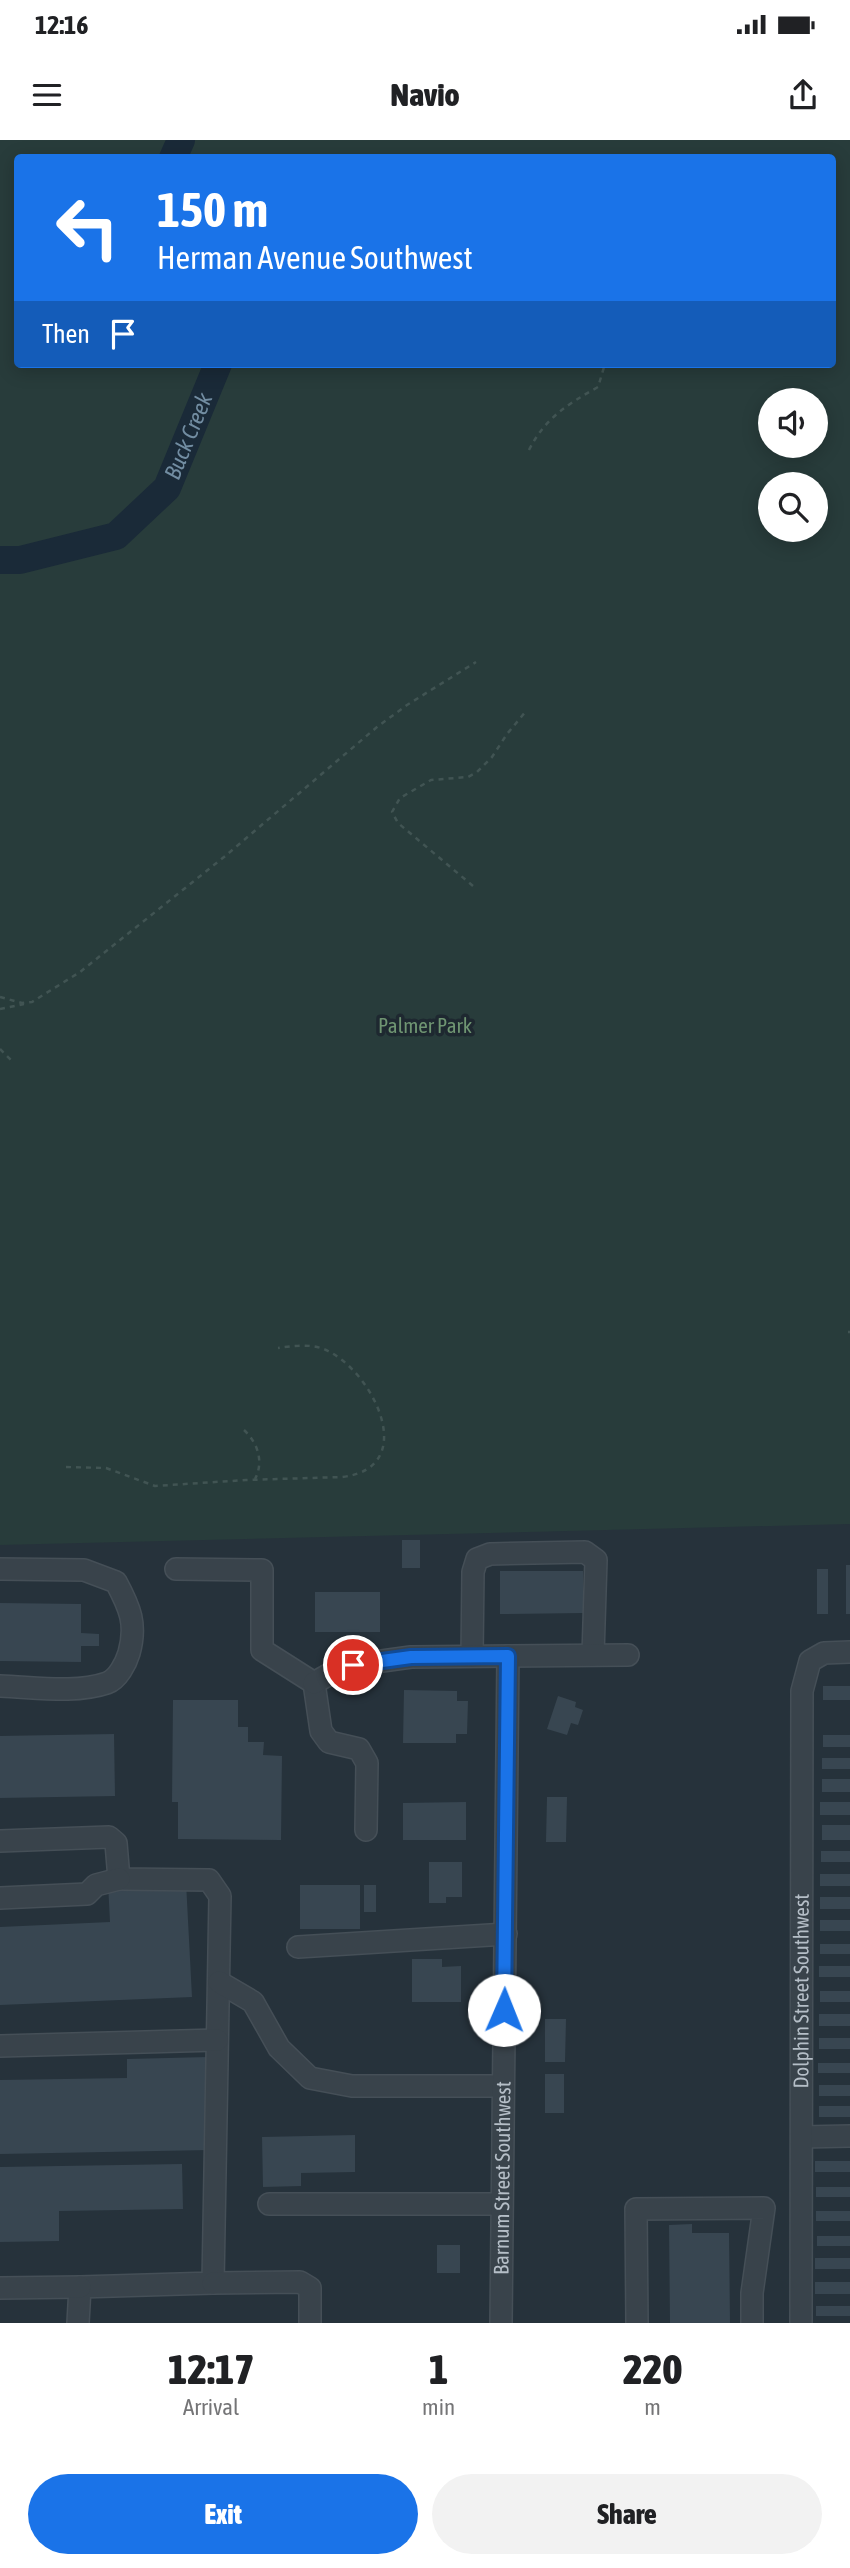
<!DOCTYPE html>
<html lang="en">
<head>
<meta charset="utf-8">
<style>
	:root { --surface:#fff; --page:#f2f2f2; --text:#202124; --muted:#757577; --accent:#1a73e8 }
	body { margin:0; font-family:"Asap Condensed",sans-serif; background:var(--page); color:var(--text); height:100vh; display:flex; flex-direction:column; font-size:26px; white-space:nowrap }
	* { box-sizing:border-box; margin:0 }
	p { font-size:23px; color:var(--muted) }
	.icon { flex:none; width:38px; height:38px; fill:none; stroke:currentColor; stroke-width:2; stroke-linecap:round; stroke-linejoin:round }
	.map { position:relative; height:2183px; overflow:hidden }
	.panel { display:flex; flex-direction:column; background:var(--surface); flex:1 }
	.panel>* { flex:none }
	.hud { position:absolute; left:14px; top:14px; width:822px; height:214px; border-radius:7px; box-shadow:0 4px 18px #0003; background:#1a73e8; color:#fff; overflow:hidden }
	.fabs { position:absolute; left:758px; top:248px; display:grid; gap:14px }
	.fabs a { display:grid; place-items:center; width:70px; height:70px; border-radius:50%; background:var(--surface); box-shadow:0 4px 18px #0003; font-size:35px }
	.pin { position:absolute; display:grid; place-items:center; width:60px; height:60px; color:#fff; margin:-30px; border:4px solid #fff; border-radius:50%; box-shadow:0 2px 7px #0007 }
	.me { position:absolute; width:77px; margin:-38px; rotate:1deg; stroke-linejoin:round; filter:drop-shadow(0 0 5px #0008) }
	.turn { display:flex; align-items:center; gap:24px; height:147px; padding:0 28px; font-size:32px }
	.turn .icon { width:91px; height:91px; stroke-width:2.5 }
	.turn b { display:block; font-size:49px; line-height:60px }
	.then { display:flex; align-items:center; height:66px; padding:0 28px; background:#0003; gap:14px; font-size:26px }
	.eta { display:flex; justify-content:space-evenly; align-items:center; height:119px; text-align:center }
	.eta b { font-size:42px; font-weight:800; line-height:49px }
	.primary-button { display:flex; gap:14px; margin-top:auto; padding:14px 28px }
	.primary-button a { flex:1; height:80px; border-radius:42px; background:var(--accent); color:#fff; font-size:28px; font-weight:800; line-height:80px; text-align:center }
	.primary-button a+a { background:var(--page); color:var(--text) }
	.status { display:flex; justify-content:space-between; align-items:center; height:49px; padding:0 35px; background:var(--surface); direction:ltr }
	.status svg { height:19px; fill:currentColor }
	header { display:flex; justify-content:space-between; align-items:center; height:91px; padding:0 28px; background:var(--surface); font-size:32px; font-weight:800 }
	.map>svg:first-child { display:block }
</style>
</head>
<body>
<div class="status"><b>12:16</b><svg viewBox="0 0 49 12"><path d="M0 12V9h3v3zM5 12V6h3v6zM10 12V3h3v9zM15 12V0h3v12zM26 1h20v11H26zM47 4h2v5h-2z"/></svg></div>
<header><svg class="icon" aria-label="menu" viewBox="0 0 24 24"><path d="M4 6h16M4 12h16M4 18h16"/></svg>Navio<svg class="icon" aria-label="share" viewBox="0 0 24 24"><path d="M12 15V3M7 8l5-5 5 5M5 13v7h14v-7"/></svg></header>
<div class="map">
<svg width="850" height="2183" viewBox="0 0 850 2183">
	<rect width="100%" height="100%" fill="#26323b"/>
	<path fill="#283c3b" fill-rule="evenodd" d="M0,0H850V1384L0,1405ZM18,18H833V224H18ZM770,261H816V306H770ZM770,345H816V390H770Z"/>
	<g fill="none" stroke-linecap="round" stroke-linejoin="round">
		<g stroke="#1a2a38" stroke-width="28">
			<polyline points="173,18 181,0"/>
			<path id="s1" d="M0,420H20L116,396L167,348L218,224"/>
		</g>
	</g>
	<g fill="#384651">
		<rect x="402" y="1400" width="18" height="28"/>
		<rect x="846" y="1425" width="4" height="49"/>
		<rect x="817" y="1429" width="11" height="45"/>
		<polygon points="500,1431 583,1431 583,1473 500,1474"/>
		<rect x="315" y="1452" width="65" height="40"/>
		<polygon points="0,1463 81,1464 81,1493 99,1494 99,1506 81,1506 81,1522 0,1521"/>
		<rect x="823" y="1546" width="27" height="14"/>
		<polygon points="404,1550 457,1551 457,1561 468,1561 467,1594 456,1594 456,1603 403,1603"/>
		<polygon points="558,1556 576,1562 575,1567 583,1570 578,1585 571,1583 567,1595 547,1589"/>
		<polygon points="173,1560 238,1560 238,1587 248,1587 248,1602 264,1602 263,1615 282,1616 281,1700 178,1699 178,1662 172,1662"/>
		<polygon points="114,1594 115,1656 0,1658 0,1596"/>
		<rect x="823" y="1595" width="27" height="12"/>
		<rect x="822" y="1618" width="28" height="11"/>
		<rect x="822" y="1639" width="28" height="13"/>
		<polygon points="547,1657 567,1657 566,1702 546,1702"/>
		<polygon points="466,1662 466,1700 403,1700 403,1663"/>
		<rect x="820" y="1662" width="30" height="13"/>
		<rect x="822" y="1685" width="28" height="15"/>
		<rect x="821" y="1711" width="29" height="11"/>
		<polygon points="429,1722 462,1722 462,1757 446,1757 446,1763 429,1763"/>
		<rect x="820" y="1734" width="30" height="12"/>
		<polygon points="186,1742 192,1857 0,1865 0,1787 110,1782 108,1743"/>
		<rect x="300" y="1745" width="60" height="44"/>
		<rect x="364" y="1745" width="12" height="27"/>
		<rect x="820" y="1757" width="30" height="12"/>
		<rect x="820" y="1780" width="30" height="11"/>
		<rect x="820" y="1804" width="30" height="10"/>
		<polygon points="412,1819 442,1819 442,1827 461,1826 461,1862 412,1862"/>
		<rect x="819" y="1826" width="31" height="11"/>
		<rect x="820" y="1851" width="30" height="11"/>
		<rect x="819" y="1874" width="31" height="12"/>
		<polygon points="545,1879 566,1879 565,1922 545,1922"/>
		<rect x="819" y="1898" width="31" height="11"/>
		<polygon points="209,1917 210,2010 0,2014 0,1940 127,1938 127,1919"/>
		<rect x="818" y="1923" width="32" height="10"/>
		<rect x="545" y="1934" width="19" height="39"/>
		<rect x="819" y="1945" width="31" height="11"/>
		<rect x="819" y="1966" width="31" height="11"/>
		<polygon points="355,1995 355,2032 301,2033 301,2046 263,2047 262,1997"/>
		<rect x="815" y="2021" width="35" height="11"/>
		<polygon points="182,2024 183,2069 59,2071 59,2101 0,2102 0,2027"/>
		<rect x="816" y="2047" width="34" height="10"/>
		<rect x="816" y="2071" width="34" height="10"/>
		<polygon points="692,2084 692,2093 729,2093 730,2183 670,2183 669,2085"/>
		<rect x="817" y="2096" width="33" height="10"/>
		<rect x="437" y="2105" width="23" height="28"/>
		<rect x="815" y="2118" width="35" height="11"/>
		<rect x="815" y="2142" width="35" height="12"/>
		<rect x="816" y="2166" width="34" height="10"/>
	</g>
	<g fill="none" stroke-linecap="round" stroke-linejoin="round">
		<defs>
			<g id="minor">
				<path d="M0,1429L84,1430L116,1442C130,1468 137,1484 129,1513C126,1523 118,1539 107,1543C75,1554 34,1547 0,1546"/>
				<polyline points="176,1429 262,1430 262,1510 314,1543 321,1591 329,1602 359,1609 367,1623 366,1690"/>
				<polyline points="472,1516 473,1432 477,1419 490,1414 585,1412 596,1420 593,1515"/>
				<polyline points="314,1543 342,1527 353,1525 411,1517 628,1515"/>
				<polyline points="0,1701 109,1697 116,1703 119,1739 209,1740 220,1756 213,2143 80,2147 78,2183"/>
				<polyline points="0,1758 87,1754 96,1745 119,1739"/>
				<polyline points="298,1807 506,1794"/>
				<polyline points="219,1842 253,1862 279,1908 310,1938 352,1946 503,1946"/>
				<polyline points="0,1906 217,1900"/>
				<polyline points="802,1997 850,1996"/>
				<polyline points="269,2064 501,2064"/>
				<polyline points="213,2143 300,2142 310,2148 310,2183"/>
				<polyline points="0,2148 80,2147"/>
				<path id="s2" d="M501,2183L508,1516"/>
				<polyline points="637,2183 636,2069 764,2068 752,2153 752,2183"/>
				<path id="s3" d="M801,2183L802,1551L810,1521L824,1513L850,1512"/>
			</g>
		</defs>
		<use href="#minor" stroke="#454f57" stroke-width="24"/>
		<g stroke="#415453" stroke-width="2.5" stroke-dasharray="5 5" stroke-linecap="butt">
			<path d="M529,310C545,278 568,264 598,247L605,224"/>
			<polyline points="473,746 398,683 392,672 400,658 431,640 468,637 477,632 492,617 507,594 527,570"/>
			<polyline points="0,857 22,863 32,862 80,832 224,717 377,587 407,565 476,522"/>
			<polyline points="0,869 24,864"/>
			<polyline points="0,909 11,920"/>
			<polyline points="848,1192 850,1192"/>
			<path d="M244,1290C258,1303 264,1322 255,1339"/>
			<path d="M66,1327L106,1328L155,1346L246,1340L342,1337C421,1328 373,1231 326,1210C311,1203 293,1206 278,1208"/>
		</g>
		<use href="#minor" stroke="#39434b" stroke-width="21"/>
	</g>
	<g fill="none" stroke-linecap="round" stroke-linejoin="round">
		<defs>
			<polyline id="route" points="353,1525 411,1517 508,1516 504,1870"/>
		</defs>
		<use href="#route" stroke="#114b97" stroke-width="18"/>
		<use href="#route" stroke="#1a73e8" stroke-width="12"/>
	</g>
	<g text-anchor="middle" stroke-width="7" stroke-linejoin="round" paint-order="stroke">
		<g font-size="21" fill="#6f9572" stroke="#1e2830">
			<text x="425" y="893">Palmer Park</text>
		</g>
		<g font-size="21" fill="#b5bec7" stroke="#1e2830">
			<text dy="7" stroke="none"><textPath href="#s3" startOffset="332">Dolphin Street Southwest</textPath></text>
			<text dy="7" stroke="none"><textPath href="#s2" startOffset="145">Barnum Street Southwest</textPath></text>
		</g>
		<g font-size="23" font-style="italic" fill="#728da2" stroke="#1e2830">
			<text dy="8" stroke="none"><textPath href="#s1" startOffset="245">Buck Creek</textPath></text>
		</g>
	</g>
</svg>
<div class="fabs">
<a><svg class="icon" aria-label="sound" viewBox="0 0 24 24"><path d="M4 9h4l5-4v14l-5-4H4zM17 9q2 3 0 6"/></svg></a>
<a><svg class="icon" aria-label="search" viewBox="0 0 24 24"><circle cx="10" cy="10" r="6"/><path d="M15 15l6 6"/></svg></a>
</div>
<div class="pin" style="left:353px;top:1525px;background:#d93025"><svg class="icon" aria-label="arrive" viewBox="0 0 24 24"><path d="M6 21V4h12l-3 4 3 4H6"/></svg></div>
<svg class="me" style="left:504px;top:1870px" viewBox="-20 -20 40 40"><circle r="19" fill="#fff"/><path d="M0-13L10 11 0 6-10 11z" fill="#1a73e8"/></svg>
<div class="hud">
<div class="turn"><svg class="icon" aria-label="left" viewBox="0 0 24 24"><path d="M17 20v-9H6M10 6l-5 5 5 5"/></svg><div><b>150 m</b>Herman Avenue Southwest</div></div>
<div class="then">Then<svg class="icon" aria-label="arrive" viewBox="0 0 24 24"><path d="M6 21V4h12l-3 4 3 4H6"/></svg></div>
</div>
</div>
<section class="panel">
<div class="eta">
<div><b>12:17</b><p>Arrival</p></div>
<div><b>1</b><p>min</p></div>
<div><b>220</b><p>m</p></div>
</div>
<div class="primary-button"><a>Exit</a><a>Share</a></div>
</section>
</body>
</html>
